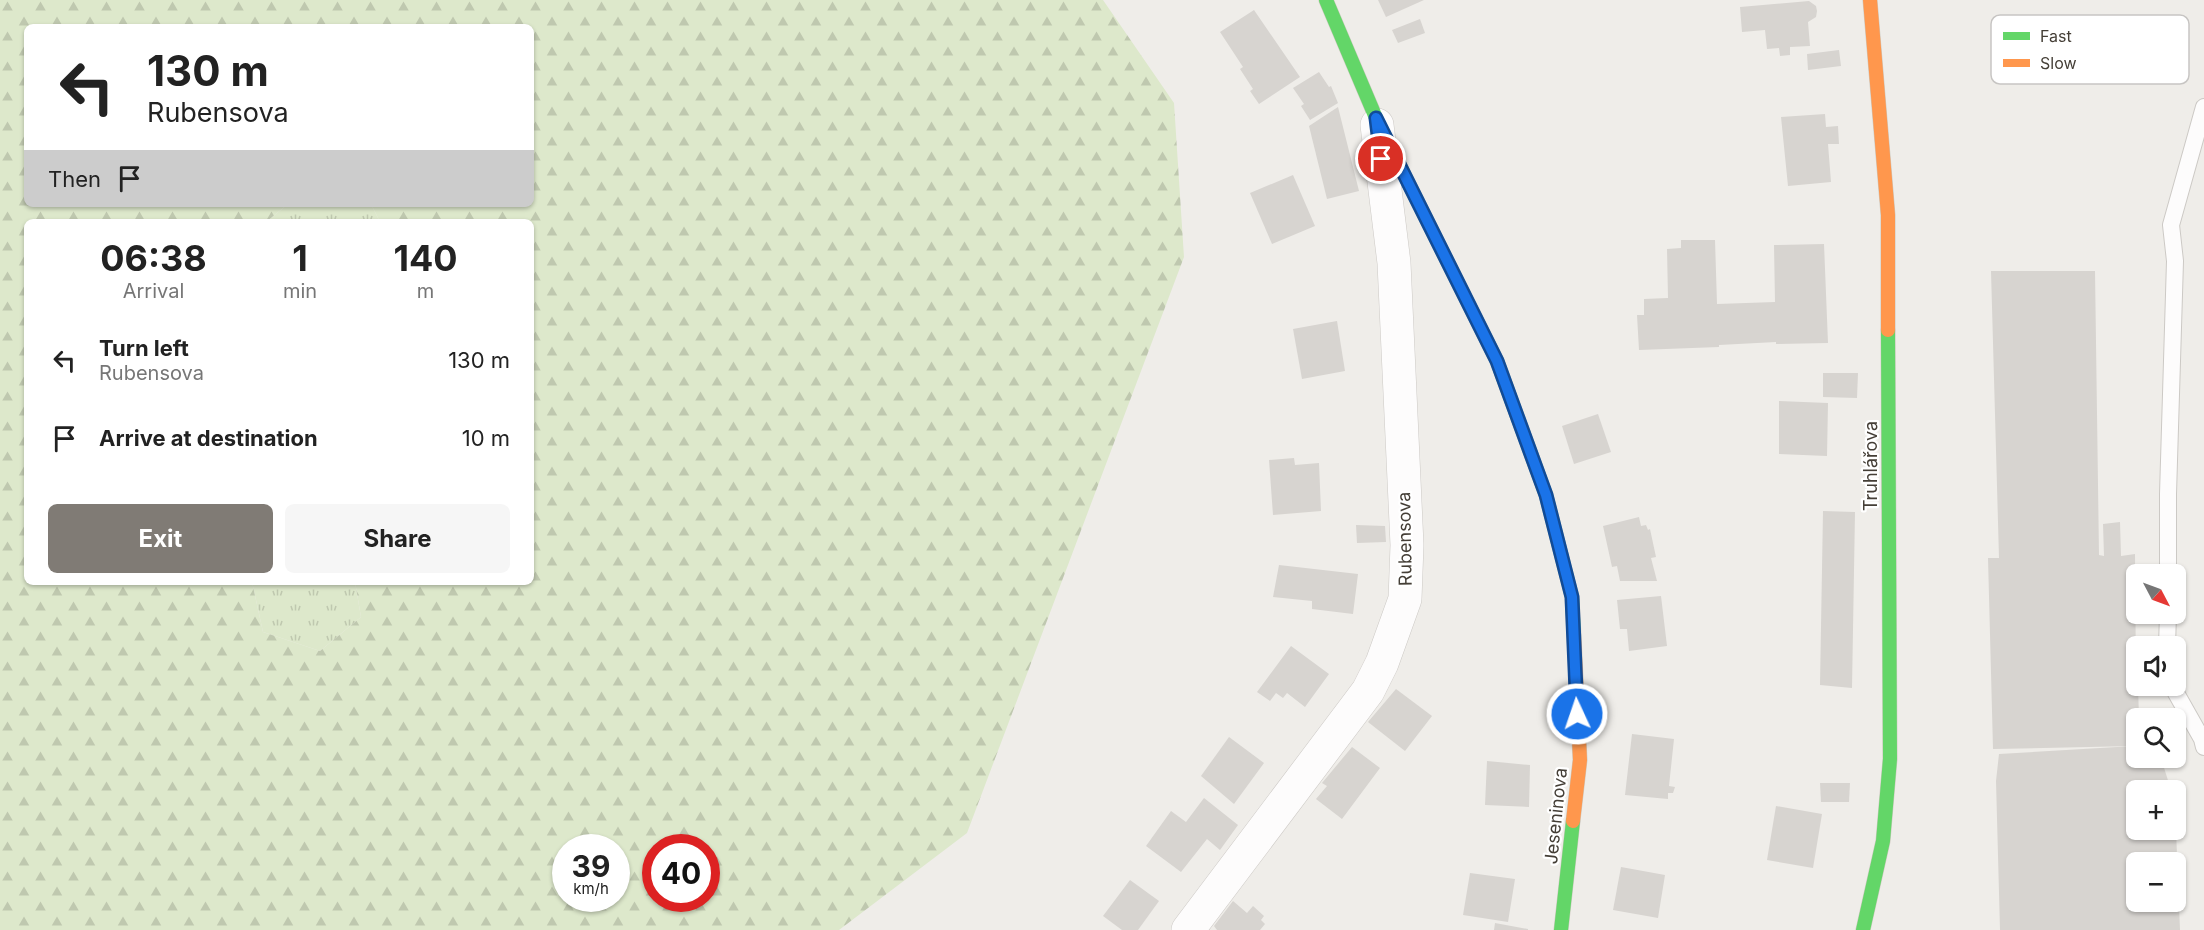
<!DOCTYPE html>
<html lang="en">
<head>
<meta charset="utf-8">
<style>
	:root { --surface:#fff; --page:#f6f6f6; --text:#222; --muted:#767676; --accent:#807b75 }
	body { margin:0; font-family:Inter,sans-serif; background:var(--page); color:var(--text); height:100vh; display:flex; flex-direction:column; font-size:22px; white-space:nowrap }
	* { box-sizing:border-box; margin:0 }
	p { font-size:20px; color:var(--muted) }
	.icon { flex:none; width:33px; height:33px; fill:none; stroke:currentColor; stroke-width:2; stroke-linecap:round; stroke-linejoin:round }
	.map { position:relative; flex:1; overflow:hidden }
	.details { position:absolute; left:24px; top:219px; width:510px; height:366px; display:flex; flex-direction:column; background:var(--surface); border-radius:9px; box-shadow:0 2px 4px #0004 }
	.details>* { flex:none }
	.hud { position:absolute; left:24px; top:24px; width:510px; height:183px; border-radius:9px; box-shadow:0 2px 4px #0004; background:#fff; color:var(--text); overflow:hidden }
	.needle { width:39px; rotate:131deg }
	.buttons { position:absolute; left:2126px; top:564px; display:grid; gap:12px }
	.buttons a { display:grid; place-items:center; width:60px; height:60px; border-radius:9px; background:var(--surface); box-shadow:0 2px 4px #0004; font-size:30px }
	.speed { position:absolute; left:552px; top:834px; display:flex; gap:12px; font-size:30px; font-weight:700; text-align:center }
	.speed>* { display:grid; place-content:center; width:78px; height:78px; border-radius:50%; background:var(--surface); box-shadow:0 2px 4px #0004; line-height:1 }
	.speed small { font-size:15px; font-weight:400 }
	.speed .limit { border:9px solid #d22; background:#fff; color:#111 }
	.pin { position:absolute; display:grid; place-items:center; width:51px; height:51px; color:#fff; margin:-26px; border:3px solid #fff; border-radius:50%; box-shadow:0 2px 6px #0007 }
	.me { position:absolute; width:66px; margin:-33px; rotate:357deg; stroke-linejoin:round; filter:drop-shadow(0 0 4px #0008) }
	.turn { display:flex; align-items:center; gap:21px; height:126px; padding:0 24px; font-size:27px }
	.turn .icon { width:78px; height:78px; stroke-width:2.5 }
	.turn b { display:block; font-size:42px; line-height:51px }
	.then { display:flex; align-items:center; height:57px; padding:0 24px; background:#0003; gap:12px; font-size:22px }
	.eta { display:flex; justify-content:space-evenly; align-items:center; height:102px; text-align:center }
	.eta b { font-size:36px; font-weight:700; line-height:42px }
	.cta { display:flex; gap:12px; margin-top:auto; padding:12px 24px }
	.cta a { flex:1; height:69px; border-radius:9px; background:var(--accent); color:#fff; font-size:24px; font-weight:700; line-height:69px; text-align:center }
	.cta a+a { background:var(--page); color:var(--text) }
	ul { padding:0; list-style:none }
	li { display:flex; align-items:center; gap:18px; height:78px; padding:0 24px }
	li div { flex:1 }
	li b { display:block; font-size:22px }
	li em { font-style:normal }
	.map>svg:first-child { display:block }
</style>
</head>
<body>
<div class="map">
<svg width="2204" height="930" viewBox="0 0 2204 930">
	<defs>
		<pattern id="grass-tufts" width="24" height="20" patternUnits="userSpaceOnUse" patternTransform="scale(1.5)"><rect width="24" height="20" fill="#dde8cb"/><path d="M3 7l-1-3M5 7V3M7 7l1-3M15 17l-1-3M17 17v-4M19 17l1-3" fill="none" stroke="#bfc8af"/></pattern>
		<pattern id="forest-firs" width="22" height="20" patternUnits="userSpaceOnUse" patternTransform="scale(1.5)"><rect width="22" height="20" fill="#dde8cb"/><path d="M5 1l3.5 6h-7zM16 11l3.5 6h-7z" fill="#bfc8af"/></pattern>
	</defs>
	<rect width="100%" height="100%" fill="#efede9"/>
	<g fill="url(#grass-tufts)">
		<polygon points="288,204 371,204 380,222 266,222"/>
		<polygon points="252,582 355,582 361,617 320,651 263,632"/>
	</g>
	<path fill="url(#forest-firs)" fill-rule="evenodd" d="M0,0H1103L1174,103L1184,257L967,833L839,930H0ZM27,27H531V204H371L380,222H531V582H355L361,617L320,651L263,632L252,582H27V222H266L288,204H27ZM566,848H616V898H566ZM656,848H706V898H656Z"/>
	<g fill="#d7d4d0" fill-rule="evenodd">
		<polygon points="1378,0 1424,0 1386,17"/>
		<polygon points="1809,1 1816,6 1817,11 1816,17 1808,22 1810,46 1790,47 1790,55 1780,56 1779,48 1767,49 1765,30 1742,32 1740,7"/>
		<polygon points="1254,10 1300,77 1259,104 1250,91 1253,89 1240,69 1243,67 1220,32"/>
		<polygon points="1420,19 1425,33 1398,43 1392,30"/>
		<polygon points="1839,50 1841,66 1808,70 1807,54"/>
		<polygon points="1319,72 1329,87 1331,86 1338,103 1310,120 1301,106 1304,104 1293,88"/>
		<polygon points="1338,107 1359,191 1327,199 1309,126"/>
		<polygon points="1825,114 1826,127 1838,126 1839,144 1828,144 1831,182 1788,186 1781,117"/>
		<polygon points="1293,175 1315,226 1272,244 1250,193"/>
		<polygon points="1681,240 1715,240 1717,304 1775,302 1774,245 1824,244 1828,343 1776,344 1776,342 1719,345 1719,347 1639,350 1637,315 1644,315 1644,299 1668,298 1667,249 1681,248"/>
		<path d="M1991,271H2095L2099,555L2104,556L2103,524L2120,522L2121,556L2135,554L2136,686H2138L2139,718H2136V758H2161L2171,790H2136V830H2176L2180,930H2000L1996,781L1999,754L2134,746L1993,749L1988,558H1999ZM2136,862H2175V902H2136Z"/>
		<polygon points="1337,321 1345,371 1302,379 1293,329"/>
		<polygon points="1823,373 1858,373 1857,398 1823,397"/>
		<polygon points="1779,401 1828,403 1827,456 1779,454"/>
		<polygon points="1598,414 1611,452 1574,464 1562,426"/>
		<polygon points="1294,458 1295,465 1319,463 1321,511 1273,515 1269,460"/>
		<polygon points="1823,511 1855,512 1852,688 1820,685"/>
		<polygon points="1639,517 1641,526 1646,525 1648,530 1650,529 1656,557 1651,558 1657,581 1620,581 1617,566 1612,567 1603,526"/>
		<polygon points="1356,525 1385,526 1386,542 1357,543"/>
		<polygon points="1279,565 1358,574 1353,614 1312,609 1312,601 1273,597"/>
		<polygon points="1661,596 1667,646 1629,651 1627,629 1620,629 1617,600"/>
		<polygon points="1291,646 1329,674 1305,707 1287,693 1283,698 1276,693 1270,701 1257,692"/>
		<polygon points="1396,689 1432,716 1405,751 1368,722"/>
		<polygon points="1632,734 1674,739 1669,786 1675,787 1673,793 1668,793 1668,799 1625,795"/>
		<polygon points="1229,737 1264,763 1234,804 1201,776"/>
		<polygon points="1352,747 1380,768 1342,819 1316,799 1327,786 1322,783"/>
		<polygon points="1487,761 1530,765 1529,807 1485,805"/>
		<polygon points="1820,783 1850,783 1849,802 1821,802"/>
		<polygon points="1204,798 1238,825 1220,850 1207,839 1181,872 1146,846 1171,811 1186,822"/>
		<polygon points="1776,806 1822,814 1813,868 1767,860"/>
		<polygon points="1621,867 1665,875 1658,918 1613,910"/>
		<polygon points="1470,873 1515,879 1508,922 1463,915"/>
		<polygon points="1130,880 1159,901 1138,930 1122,930 1103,916"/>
		<polygon points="1233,901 1247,913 1253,906 1264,916 1261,920 1265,924 1260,930 1217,930 1214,926"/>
		<polygon points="1495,923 1528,929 1528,930 1494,930"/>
	</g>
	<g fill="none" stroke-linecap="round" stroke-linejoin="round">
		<defs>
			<g id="lane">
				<polyline points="2168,574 2168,494 2175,261 2171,225 2204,107"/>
				<polyline points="2167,646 2168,614"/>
				<polyline points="2174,686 2176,693 2202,739 2204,747"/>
			</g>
			<polyline id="street" points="1188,930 1368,691 1382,663 1405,599 1407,545 1394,263 1377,125"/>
			<g id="fast">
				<polyline points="1326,0 1376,118 1497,361 1546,495 1572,597 1574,636"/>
				<polyline points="1561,930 1573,821"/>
				<polyline points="1863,930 1883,841 1890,759 1888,330"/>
			</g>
			<g id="slow">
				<polyline points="1870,0 1888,215 1888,330"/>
				<polyline points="1573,821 1580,760 1574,636"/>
			</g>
		</defs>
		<use href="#lane" stroke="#ccc9c5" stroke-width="18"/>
		<use href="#street" stroke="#ccc9c5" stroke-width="34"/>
		<use href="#fast" stroke="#cecac0" stroke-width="15"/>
		<use href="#slow" stroke="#cecac0" stroke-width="15"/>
		<use href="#lane" stroke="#fdfcfc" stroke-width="16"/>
		<use href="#street" stroke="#fdfcfc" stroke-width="33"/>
		<use href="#fast" stroke="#63d668" stroke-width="14"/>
		<use href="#slow" stroke="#ff974d" stroke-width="14"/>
	</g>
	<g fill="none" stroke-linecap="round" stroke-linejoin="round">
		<defs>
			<polyline id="route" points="1381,159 1376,118 1497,361 1546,495 1572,597 1577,714"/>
		</defs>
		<use href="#route" stroke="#114b97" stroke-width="15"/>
		<use href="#route" stroke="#1a73e8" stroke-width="10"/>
	</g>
	<g text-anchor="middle" stroke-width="4.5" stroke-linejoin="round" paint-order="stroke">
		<g font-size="18" fill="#443e36" stroke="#fff">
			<text transform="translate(1871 466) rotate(-90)" y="6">Truhlářova</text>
			<text transform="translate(1405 539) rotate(-91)" y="6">Rubensova</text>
			<text transform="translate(1556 816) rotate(-84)" y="6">Jeseninova</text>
		</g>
	</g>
	<rect x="1991" y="15" width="198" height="69" rx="9" fill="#fff" stroke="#c7c5c3" stroke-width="1.5"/>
	<rect x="2003" y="32" width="27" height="8" fill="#63d668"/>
	<rect x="2003" y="59" width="27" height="8" fill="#ff974d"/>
	<g font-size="16" fill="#443e36">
		<text x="2040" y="42">Fast</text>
		<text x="2040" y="69">Slow</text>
	</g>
</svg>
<div class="buttons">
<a><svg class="needle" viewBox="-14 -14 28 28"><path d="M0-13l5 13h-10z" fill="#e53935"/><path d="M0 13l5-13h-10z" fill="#767676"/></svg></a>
<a><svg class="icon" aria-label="sound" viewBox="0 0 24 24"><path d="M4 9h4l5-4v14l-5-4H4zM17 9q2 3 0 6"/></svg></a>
<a><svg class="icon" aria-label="search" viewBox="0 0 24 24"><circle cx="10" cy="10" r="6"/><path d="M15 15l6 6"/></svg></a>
<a>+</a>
<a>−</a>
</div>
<div class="speed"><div>39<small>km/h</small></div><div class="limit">40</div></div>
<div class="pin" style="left:1381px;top:159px;background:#d93025"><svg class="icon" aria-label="arrive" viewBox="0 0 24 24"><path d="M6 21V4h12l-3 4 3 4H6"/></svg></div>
<svg class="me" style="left:1577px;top:714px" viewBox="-20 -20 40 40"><circle r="17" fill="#1a73e8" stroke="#fff" stroke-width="3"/><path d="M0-11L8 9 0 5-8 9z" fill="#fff"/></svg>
<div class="hud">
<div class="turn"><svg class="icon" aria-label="left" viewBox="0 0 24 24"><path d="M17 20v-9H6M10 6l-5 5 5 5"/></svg><div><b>130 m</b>Rubensova</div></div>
<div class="then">Then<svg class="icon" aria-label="arrive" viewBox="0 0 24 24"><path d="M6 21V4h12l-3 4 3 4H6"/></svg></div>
</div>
<section class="details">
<div class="eta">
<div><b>06:38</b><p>Arrival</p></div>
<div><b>1</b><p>min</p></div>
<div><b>140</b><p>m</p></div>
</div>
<ul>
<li><svg class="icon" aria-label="left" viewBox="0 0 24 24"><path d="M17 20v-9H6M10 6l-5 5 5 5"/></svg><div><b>Turn left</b><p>Rubensova</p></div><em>130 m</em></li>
<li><svg class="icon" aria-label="arrive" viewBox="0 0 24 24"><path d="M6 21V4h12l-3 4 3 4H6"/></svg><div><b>Arrive at destination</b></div><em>10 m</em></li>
</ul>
<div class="cta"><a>Exit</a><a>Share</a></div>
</section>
</div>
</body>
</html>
